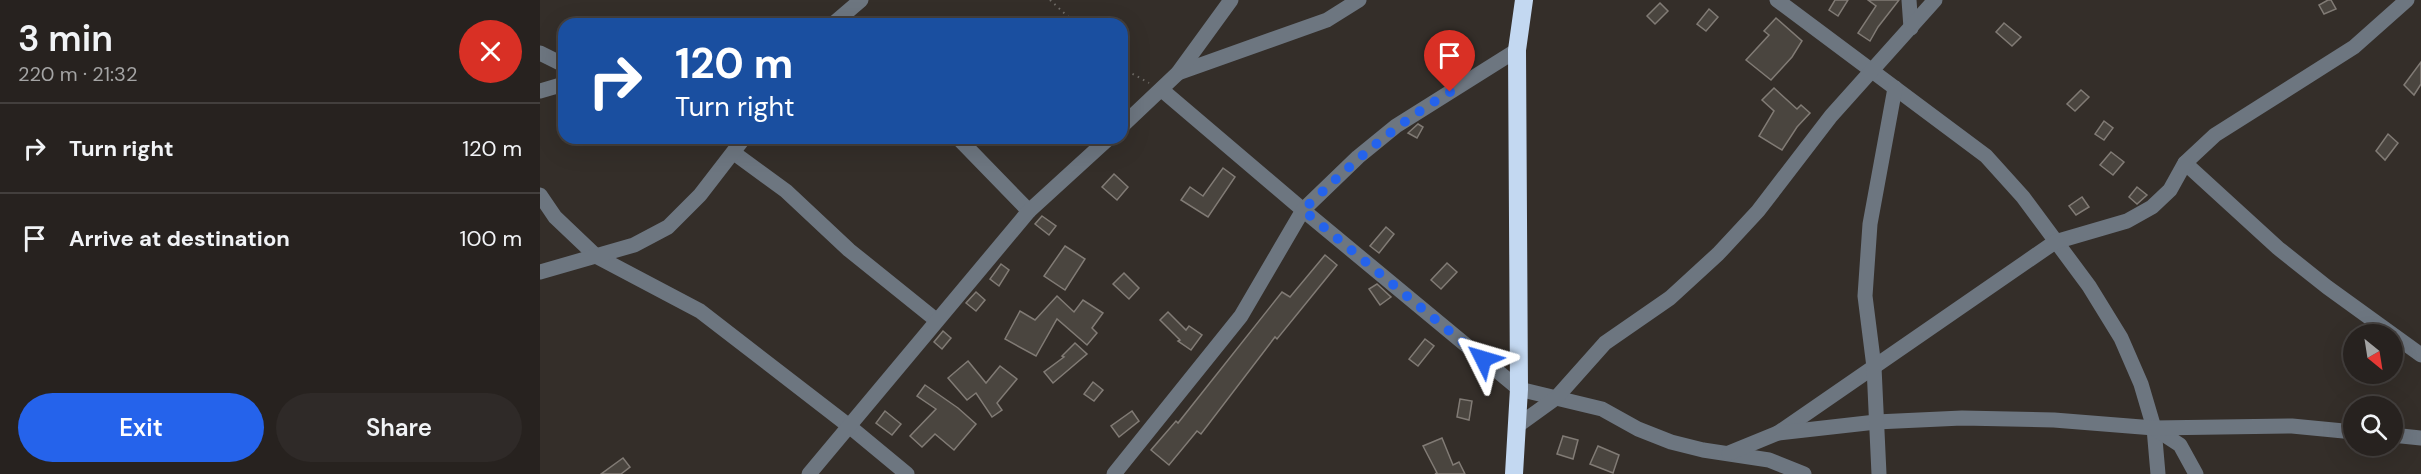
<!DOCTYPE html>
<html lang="en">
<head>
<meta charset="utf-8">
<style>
	:root { --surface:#27221f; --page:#2f2a28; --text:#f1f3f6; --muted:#a4a4a4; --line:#433f3d; --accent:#2563eb }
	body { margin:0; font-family:"DM Sans",sans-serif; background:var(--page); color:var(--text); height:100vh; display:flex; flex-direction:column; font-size:22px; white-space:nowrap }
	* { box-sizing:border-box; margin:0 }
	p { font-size:20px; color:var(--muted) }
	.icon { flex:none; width:33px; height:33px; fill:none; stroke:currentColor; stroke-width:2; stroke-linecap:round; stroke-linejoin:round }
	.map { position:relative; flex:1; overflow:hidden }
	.side { display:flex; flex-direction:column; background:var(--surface); width:540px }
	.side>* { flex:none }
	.top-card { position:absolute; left:18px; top:18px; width:570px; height:126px; border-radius:18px; box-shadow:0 6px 24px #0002,0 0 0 2px var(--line); background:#1a4fa0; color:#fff; overflow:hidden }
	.needle { width:39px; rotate:150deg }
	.tools { position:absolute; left:1803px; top:324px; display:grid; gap:12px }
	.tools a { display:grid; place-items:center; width:60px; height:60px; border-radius:50%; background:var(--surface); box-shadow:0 6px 24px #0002,0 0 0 2px var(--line); font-size:30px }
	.pin { position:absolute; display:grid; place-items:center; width:51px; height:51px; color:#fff; margin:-62px -26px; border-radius:50% 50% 50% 0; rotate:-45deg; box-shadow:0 0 6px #0007 }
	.pin .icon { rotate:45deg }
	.me { position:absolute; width:66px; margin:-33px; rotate:310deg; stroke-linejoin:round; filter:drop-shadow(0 0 4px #0008) }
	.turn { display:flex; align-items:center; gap:21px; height:126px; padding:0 18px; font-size:27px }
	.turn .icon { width:78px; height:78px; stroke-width:2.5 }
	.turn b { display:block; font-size:42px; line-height:51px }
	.round { display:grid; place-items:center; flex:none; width:63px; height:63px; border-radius:32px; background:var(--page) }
	.summary { display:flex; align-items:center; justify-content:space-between; height:102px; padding:0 18px }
	h1 { font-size:36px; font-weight:600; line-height:45px }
	.action { display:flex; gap:12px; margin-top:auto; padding:12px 18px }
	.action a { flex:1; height:69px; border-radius:36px; background:var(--accent); color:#fff; font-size:24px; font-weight:600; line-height:69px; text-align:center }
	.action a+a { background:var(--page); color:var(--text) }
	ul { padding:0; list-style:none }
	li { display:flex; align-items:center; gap:18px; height:90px; padding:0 18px; border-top:2px solid var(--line) }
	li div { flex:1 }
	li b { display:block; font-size:22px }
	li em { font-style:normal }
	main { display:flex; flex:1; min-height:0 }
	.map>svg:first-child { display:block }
</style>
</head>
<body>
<main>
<section class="side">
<div class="summary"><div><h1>3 min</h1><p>220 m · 21:32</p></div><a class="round" style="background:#d93025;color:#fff"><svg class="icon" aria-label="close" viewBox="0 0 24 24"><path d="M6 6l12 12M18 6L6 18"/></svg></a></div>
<ul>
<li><svg class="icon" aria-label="right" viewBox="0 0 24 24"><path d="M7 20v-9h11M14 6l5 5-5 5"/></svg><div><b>Turn right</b></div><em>120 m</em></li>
<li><svg class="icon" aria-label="arrive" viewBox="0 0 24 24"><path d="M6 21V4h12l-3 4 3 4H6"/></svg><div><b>Arrive at destination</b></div><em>100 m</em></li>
</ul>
<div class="action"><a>Exit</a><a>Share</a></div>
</section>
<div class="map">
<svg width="1881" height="474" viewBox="0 0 1881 474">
	<rect width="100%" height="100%" fill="#342e29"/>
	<g fill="#4a453f" stroke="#817b75" stroke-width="1.5">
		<polygon points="1295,0 1308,0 1298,16 1289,10"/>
		<polygon points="1328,0 1359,0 1338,27 1330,41 1318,33 1336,6"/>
		<polygon points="1788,0 1791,0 1796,9 1784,14 1779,5"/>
		<polygon points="1120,3 1128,11 1115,24 1107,16"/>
		<polygon points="1169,9 1178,17 1166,31 1157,24"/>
		<polygon points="1236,18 1262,41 1252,57 1231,80 1206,60 1229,35 1224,31"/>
		<polygon points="1464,23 1481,37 1472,46 1456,32"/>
		<polygon points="1881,62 1881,84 1874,95 1864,85"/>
		<polygon points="1234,88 1257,109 1261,105 1270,113 1257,127 1242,150 1219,136 1234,111 1222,100"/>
		<polygon points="1541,90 1549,97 1535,111 1527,104"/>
		<polygon points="1564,121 1573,128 1564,140 1555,134"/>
		<polygon points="878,124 883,127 877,138 868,133"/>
		<polygon points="1848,134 1858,143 1845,160 1836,151"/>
		<polygon points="1571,152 1584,162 1573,175 1560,165"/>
		<polygon points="683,168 695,177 668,217 641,200 650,187 663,196"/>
		<polygon points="574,174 588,187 577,200 562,187"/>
		<polygon points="1597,187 1607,195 1597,204 1589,197"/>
		<polygon points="1542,197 1549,207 1536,215 1529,206"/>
		<polygon points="502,216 516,226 509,235 495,224"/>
		<polygon points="846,227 854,234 839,253 830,246"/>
		<polygon points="525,246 545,259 525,290 504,276"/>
		<polygon points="785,255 797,265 737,339 735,337 661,434 657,431 629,465 611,450 636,421 638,423 742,292 750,297"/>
		<polygon points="907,263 917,272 901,289 891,280"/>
		<polygon points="461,264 469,270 459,286 450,279"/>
		<polygon points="584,273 599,288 589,299 573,284"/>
		<polygon points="837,284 851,297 840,305 829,289"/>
		<polygon points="436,292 445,300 436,311 426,303"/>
		<polygon points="517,296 534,312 543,300 563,313 552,328 557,333 547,345 517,319 496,356 465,339 480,311 495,320"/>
		<polygon points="628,312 646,330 649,326 662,335 651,350 638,341 640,340 620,320"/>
		<polygon points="403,331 411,338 402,349 394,342"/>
		<polygon points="885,339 894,346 878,366 869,359"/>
		<polygon points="535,343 547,354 513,383 504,372 524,357 522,356"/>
		<polygon points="428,361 446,383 460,366 477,379 457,403 462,410 452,417 436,393 427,400 408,378"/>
		<polygon points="553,382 563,390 554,401 544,394"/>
		<polygon points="385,385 418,408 436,424 414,450 395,434 382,447 370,436 396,409 377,396"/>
		<polygon points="920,399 932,401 929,420 917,417"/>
		<polygon points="345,411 361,424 352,435 336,423"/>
		<polygon points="592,411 599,421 579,437 571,426"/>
		<polygon points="1023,436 1038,440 1033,459 1017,454"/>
		<polygon points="902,438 913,465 919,462 925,474 895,474 897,473 883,446"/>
		<polygon points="1058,446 1079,455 1073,473 1050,464"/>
		<polygon points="83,458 90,467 81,474 61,474"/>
	</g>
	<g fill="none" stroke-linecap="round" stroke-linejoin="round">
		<g stroke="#716d68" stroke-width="2" stroke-dasharray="1.5 4.5" stroke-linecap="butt">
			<polyline points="510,0 536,24"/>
			<polyline points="582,68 609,83"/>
		</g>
		<g stroke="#6d7680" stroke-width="15">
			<polyline points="1237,0 1446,156 1483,197 1549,286 1581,338 1601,384 1614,428 1618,474"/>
			<polyline points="1369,0 1371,28"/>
			<polyline points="293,24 321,0"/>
			<polyline points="0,53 24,65"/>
			<polyline points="638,73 787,20 819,0"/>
			<polyline points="622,90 763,210 979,389 1062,409 1098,429 1131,442 1163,450 1229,460 1264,474"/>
			<polyline points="0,91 24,84"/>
			<polyline points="582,126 638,73 691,0"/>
			<polyline points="418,138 489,211"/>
			<polyline points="194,153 246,191 309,250 396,320"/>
			<polyline points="1645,163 1738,248 1787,287 1881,355"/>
			<polyline points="0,195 15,217 56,256 160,311 309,426 367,474"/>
			<polyline points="0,272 94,245 128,227 160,195 204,138"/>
			<polyline points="977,426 1016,398 1065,343 1130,298 1178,254 1218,211 1291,116 1395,0"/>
			<polyline points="1614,428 1640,445 1656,474"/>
			<polyline points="1238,433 1515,242 1587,221 1612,207 1630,190 1645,163 1675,135 1814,47 1867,0"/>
			<polyline points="1852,435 1881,438"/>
			<polyline points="1189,453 1238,433 1336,422 1422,418 1514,420 1614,428 1752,426 1814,432"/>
			<polyline points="269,474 489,211 569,138"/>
			<polyline points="574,474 701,316 763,210 818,157 856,126 977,50"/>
			<polyline points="1339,474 1334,367 1325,296 1330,224 1355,88"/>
		</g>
		<polyline stroke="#c3d8f1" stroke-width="18" points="974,474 979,389 977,50 984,0"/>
	</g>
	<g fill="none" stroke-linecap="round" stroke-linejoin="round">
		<path stroke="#2563eb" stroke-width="10" stroke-dasharray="0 18" d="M910,92C854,125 809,166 763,210L943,359"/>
	</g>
</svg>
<div class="tools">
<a><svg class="needle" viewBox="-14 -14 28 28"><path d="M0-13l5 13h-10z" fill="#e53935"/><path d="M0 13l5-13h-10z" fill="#a4a4a4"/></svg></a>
<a><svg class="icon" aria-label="search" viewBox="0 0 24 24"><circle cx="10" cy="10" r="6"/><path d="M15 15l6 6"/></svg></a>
</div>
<div class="pin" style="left:910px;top:92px;background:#d93025"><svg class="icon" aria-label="arrive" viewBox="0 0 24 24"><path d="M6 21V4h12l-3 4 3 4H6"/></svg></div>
<svg class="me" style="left:943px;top:359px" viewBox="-20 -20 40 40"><path d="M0-17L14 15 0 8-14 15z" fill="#2563eb" stroke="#fff" stroke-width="4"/></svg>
<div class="top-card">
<div class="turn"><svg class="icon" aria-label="right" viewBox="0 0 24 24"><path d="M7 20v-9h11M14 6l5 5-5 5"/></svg><div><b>120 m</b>Turn right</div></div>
</div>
</div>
</main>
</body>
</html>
